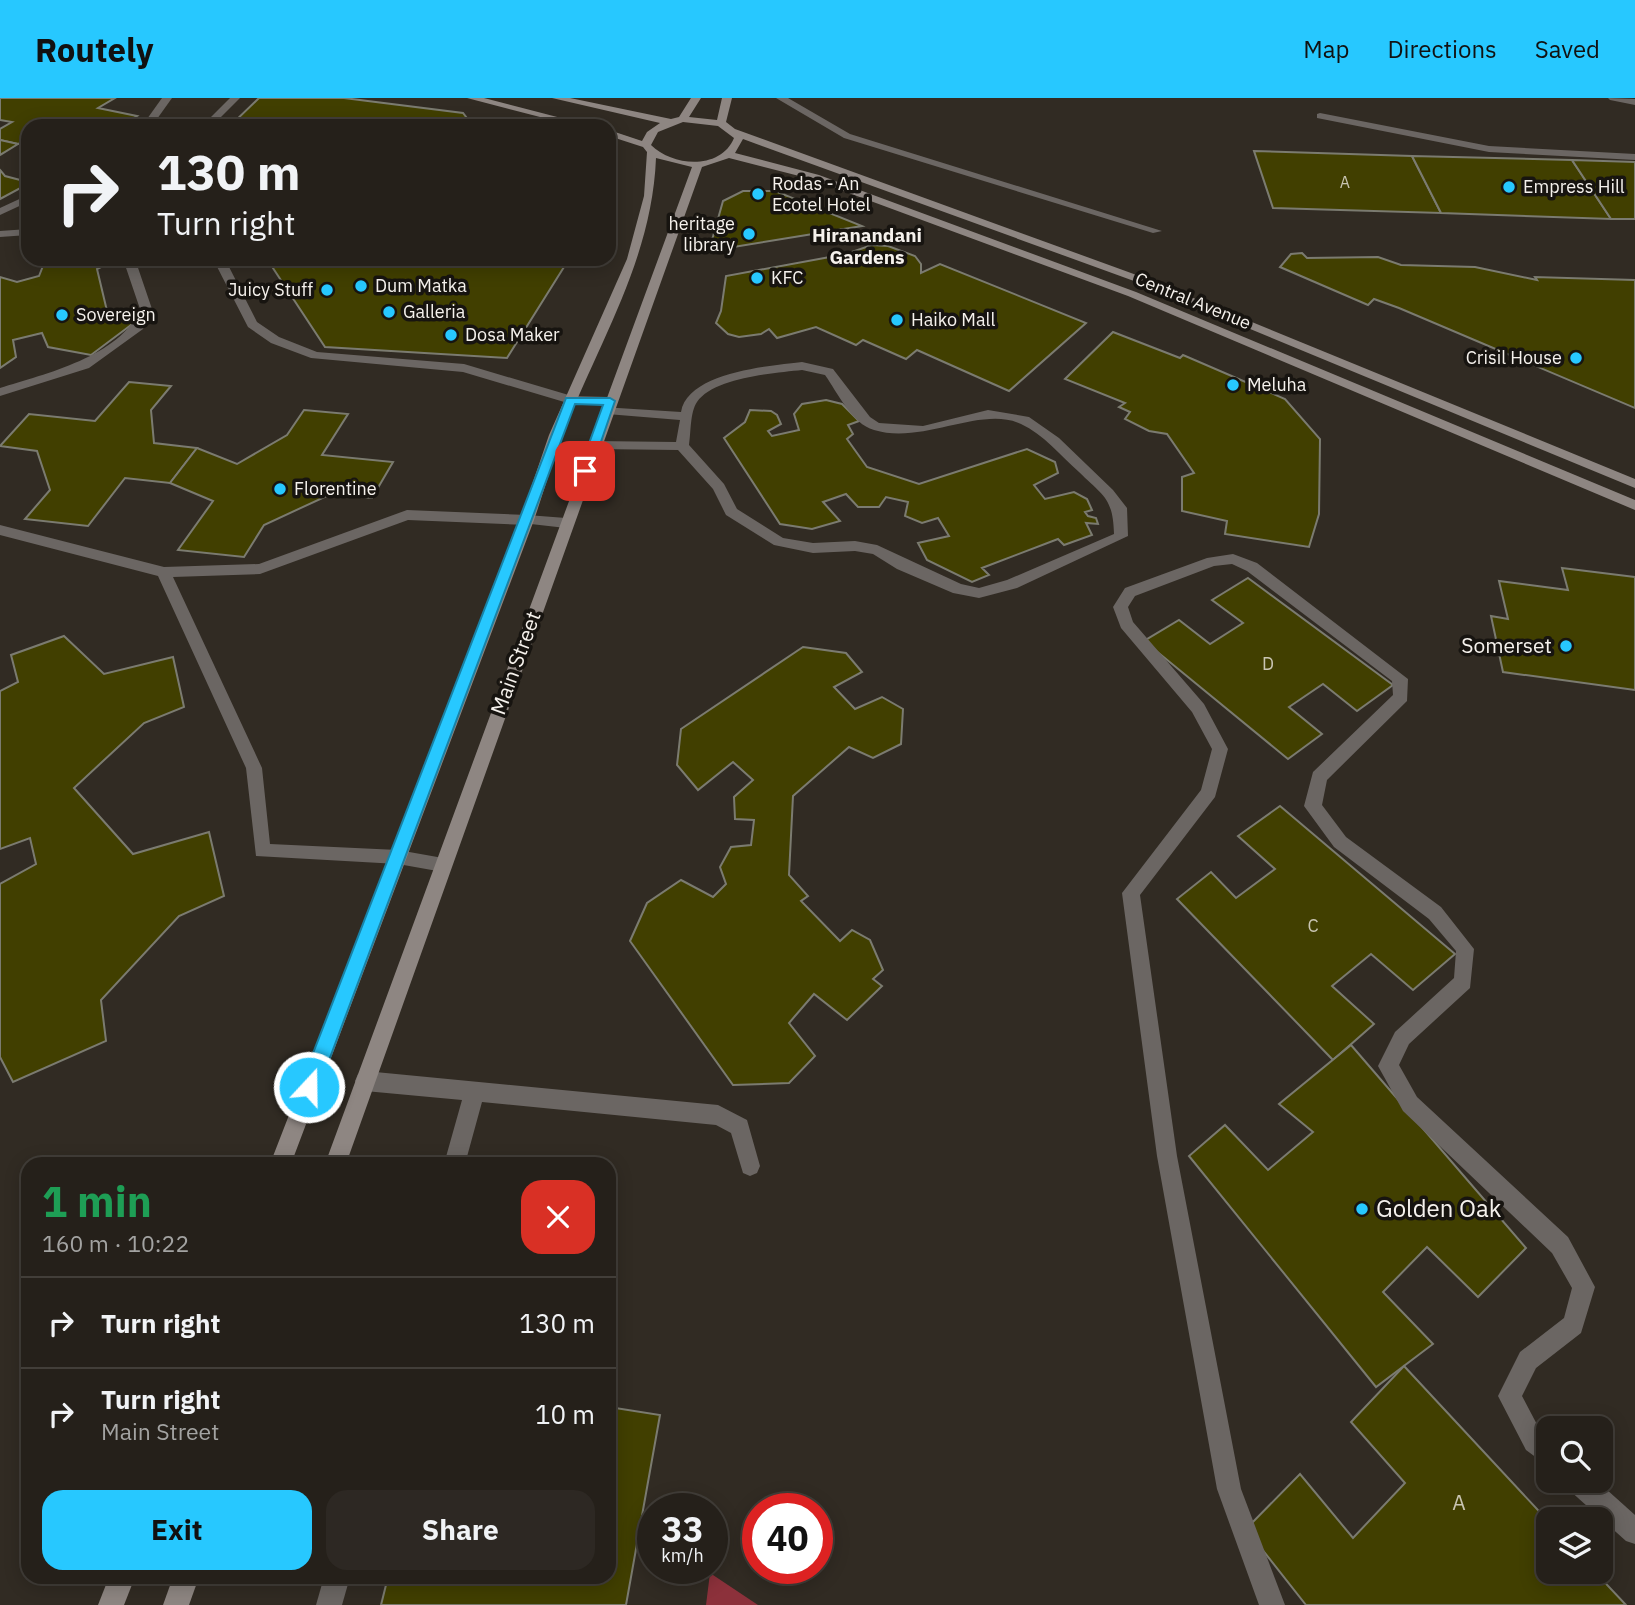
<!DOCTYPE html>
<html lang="en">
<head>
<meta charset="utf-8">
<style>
	:root { --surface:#25201a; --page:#2d2823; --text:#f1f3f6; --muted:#a3a3a2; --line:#423e39; --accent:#27c8ff }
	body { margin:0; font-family:"IBM Plex Sans",sans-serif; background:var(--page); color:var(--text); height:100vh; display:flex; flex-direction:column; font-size:26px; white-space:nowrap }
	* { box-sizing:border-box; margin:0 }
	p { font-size:23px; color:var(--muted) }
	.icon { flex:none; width:38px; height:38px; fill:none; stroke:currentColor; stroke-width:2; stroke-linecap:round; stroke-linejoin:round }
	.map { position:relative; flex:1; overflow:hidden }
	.details { position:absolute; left:21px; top:1059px; width:595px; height:427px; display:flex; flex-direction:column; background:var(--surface); border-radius:21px; box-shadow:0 4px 18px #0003,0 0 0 2px var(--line) }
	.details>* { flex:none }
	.banner { position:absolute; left:21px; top:21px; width:595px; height:147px; border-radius:21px; box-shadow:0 4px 18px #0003,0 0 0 2px var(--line); background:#25201a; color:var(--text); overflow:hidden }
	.fabs { position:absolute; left:1536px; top:1318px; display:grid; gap:14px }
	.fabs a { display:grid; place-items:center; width:77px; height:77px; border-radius:14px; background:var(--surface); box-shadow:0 4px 18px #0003,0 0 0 2px var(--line); font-size:35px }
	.speed { position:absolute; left:637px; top:1395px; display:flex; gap:14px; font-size:35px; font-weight:700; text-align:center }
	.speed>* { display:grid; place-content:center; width:91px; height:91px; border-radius:50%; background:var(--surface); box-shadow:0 4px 18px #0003,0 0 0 2px var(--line); line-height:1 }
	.speed small { font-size:18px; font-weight:400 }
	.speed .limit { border:10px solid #d22; background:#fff; color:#111 }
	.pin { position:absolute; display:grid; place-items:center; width:60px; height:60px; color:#fff; margin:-30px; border-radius:14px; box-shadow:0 4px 10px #0006 }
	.me { position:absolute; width:77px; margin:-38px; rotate:21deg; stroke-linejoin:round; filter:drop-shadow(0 0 5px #0008) }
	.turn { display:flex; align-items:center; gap:24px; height:147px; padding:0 21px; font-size:32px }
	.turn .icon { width:91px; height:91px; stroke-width:2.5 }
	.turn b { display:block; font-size:49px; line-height:60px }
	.round { display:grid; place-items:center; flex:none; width:74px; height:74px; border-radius:21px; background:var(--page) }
	.headline { display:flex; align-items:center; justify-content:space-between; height:119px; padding:0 21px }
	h1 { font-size:42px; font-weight:700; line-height:52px; color:#1e9e55 }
	.action { display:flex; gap:14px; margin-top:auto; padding:14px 21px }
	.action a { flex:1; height:80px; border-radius:21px; background:var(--accent); color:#111; font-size:28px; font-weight:700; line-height:80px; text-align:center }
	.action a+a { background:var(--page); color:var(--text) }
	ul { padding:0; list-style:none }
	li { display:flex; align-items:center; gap:21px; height:91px; padding:0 21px; border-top:2px solid var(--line) }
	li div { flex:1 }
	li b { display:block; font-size:26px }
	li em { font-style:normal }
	header { display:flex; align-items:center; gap:42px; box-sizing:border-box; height:98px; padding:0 35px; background:var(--accent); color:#111 }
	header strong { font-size:33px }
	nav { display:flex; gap:38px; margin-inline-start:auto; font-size:24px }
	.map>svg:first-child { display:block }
</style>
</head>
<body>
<header>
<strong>Routely</strong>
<nav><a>Map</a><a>Directions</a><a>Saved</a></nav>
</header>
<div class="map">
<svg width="1635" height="1507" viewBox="0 0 1635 1507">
	<rect width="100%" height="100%" fill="#312b23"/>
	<polygon fill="#8c313b" points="710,1475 758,1507 706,1507"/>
	<g fill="#413f00" stroke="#7b7b70" stroke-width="2">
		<polygon points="0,0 115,0 98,10 137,18 121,28 28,28 28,40 18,46 0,42 0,31 12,24 0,22"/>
		<polygon points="259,0 344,0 463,15 473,28 230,28"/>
		<polygon points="0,42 18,46 0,57"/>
		<polygon points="1254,53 1412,58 1441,115 1273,110"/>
		<polygon points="1412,58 1572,62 1611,121 1441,115"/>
		<polygon points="1572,62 1635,64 1635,121 1611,121"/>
		<polygon points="0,72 5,78 28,84 28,86 0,101"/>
		<polygon points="743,93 775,93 862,128 709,153 723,103"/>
		<polygon points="872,147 888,148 915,158 921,166 921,175 940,166 1086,225 1009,293 917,252 906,261 863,242 856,247 816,229 777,240 769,231 761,236 739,239 728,236 716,225 721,213 726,178 846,156"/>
		<polygon points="1302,155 1307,160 1378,159 1401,167 1475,169 1537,182 1535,179 1635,182 1635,310 1399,210 1374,201 1368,207 1280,169 1291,156"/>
		<polygon points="55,161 117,161 97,171 107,213 139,221 91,257 48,249 42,235 13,242 16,259 0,270 0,179 17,184 39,178 43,168"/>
		<polygon points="267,161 569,161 507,260 325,249"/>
		<polygon points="1113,234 1180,260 1183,257 1285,301 1320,341 1319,416 1309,449 1225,436 1227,423 1182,413 1182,379 1194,375 1167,336 1149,333 1125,321 1130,314 1119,309 1125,305 1065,281"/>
		<polygon points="129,284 171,288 151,312 154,345 197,350 170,385 125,380 88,428 25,421 50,392 37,353 0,348 29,316 95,323"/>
		<polygon points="826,302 842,306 859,323 848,327 853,336 847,341 867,369 919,386 1027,351 1055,364 1058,375 1034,387 1045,401 1074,394 1087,401 1092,412 1085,414 1088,418 1096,420 1098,426 1086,425 1092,437 1064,447 1058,441 982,470 989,477 972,484 927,462 918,445 949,438 938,420 922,425 905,418 908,404 886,399 879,409 858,409 846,396 823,404 840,423 812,431 780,426 724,340 745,324 750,312 771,313 777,317 781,326 768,333 772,338 799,332 794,316 802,306"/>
		<polygon points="304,312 348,316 322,357 393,364 372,400 331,396 264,427 244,459 178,452 213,403 170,385 197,350 237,366 287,337"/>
		<polygon points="1562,470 1635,479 1635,592 1503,574 1491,518 1508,521 1499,483 1568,492"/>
		<polygon points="1248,480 1393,587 1357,613 1323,586 1289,609 1322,636 1288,661 1144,543 1179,522 1210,546 1243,525 1212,502"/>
		<polygon points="64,538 104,576 173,559 184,609 144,625 74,690 133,756 209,734 224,798 179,818 101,902 106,943 13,984 0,959 0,786 36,766 30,740 0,751 0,593 18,584 11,557"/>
		<polygon points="803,549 846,555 862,574 834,589 855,611 882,599 903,611 901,646 873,660 849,649 793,698 789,777 808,798 801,803 840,843 852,832 870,842 883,872 873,881 882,888 847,922 814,896 789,925 815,958 789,985 733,987 630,843 647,805 681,782 713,799 726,786 720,769 731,749 751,747 754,722 735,721 734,699 753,682 733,664 698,692 677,667 681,631"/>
		<polygon points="1280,708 1455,856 1413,892 1371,856 1332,888 1374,926 1333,962 1177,801 1211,774 1236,800 1275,771 1238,738"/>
		<polygon points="1351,947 1526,1150 1478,1199 1427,1149 1383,1194 1433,1246 1376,1289 1189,1058 1225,1027 1268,1072 1313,1034 1279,1006"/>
		<polygon points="1404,1268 1549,1424 1549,1474 1595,1474 1626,1507 1306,1507 1246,1431 1300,1376 1353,1440 1405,1385 1351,1324"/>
		<polygon points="609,1309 660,1317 626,1507 381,1507 388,1479 609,1479"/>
	</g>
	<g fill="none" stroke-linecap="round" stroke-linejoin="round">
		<g fill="#6b6663" fill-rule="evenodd">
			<polygon points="162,0 172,0 152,28 142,28"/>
			<polygon points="230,0 240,0 212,28 202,28"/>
			<polygon points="776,0 788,0 850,36 1162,133 1153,135 844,40"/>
			<polygon points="28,97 28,104 0,117 0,110"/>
			<polygon points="28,131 28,137 0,139 0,133"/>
			<path d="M123,161H135L152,211L143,231L89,270L0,298V290C45,276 121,258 140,211Z"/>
			<polygon points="213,161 225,161 257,224 279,239 317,254 464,266 572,298 610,299 616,303 610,307 571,306 463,274 311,260 271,245 248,229"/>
			<polygon points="407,412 527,417 534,422 527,427 408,422 260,476 173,479 262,670 270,746 398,752 404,754 407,759 404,764 398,766 256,758 246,670 158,478 0,437 0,427 164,469 259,466"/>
		</g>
		<g fill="#6b6663" fill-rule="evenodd">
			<polygon points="1608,0 1635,1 1635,7 1610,2"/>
			<polygon points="1320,15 1489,48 1635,56 1635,62 1489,54 1317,20 1317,16"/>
			<path d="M802,264L833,271L870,319L879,325L923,328L988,312L1029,319L1059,340L1113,392L1127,410L1128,438L1017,490L979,500L953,495L897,471L873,456L855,453L813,455L774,447L726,417L713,391L678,352L594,351L587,347L594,343L676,344L680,322L607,316L602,315V309L681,314C688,274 769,268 802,264ZM802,272L825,277C837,294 852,326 874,332C923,347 981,307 1021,326C1043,336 1061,358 1079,374C1103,398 1113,399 1114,436L1007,482L979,490L961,486L877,447L855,443L813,445L783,440L737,411L724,386L689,347C691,335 690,314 697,304C714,279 775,275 802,272Z"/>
			<polygon points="527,417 566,420 573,425 566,430 522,425 520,422"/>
			<polygon points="1233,456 1257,465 1408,581 1407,603 1327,682 1322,707 1346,739 1441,809 1474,851 1470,890 1409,946 1399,967 1417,999 1568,1139 1595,1189 1581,1235 1536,1270 1522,1298 1542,1336 1549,1341 1549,1369 1526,1352 1498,1298 1520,1254 1564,1220 1572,1190 1552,1155 1403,1013 1378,968 1395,934 1454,880 1456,853 1429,821 1334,749 1304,708 1313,674 1393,597 1392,583 1247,473 1232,466 1214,468 1135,498 1128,509 1133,524 1204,606 1228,651 1215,699 1140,797 1177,1058 1241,1391 1285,1507 1259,1507 1217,1391 1157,1058 1122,795 1201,692 1212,651 1192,614 1121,530 1113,509 1125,490 1207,460"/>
			<polygon points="398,752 443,760 449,762 452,767 449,772 443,774 398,766 392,764 389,759 392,754"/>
			<polygon points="365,973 718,1007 747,1022 760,1068 757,1075 750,1078 743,1075 731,1035 716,1027 482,1004 465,1066 444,1066 462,1002 365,993 358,990 355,983 358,976"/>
			<polygon points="1565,1382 1596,1382 1635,1417 1635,1446 1626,1443 1568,1391"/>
			<polygon points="324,1479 350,1479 342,1507 316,1507"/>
		</g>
		<g fill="#8e8682" fill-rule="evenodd">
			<polygon points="467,0 484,0 592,28 575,28"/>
			<path d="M552,0H570L671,21L679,19L691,0H701L689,19L717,22L722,0H732L726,24L735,31L1142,179L1635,381V390L1134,183L743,41L735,55L819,77L1136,194L1635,402V412L1128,198L811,81L729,60L702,69L346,1066H325L692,69L656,60C652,162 599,243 563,336C552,364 544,393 534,422L291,1066H270L520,422L549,337L627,161L644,98L647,54L643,49L609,38V32L642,43L647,34L660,25ZM683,24L718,28L734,40C721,72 673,69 651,47L658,34Z"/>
			<polygon points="109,1479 135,1479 124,1507 98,1507"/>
			<polygon points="173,1479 199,1479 189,1507 163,1507"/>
		</g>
	</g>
	<polygon fill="#27c8ff" stroke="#1982a6" stroke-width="2" points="566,300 610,300 615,303 591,373 585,377 579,373 603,307 575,306 319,989 316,995 309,998 303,995 300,989"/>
	<g fill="#27c8ff" stroke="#171410" stroke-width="2.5">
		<circle cx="1509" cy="89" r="7"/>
		<circle cx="758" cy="96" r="7"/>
		<circle cx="749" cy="136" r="7"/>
		<circle cx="757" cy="180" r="7"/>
		<circle cx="361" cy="188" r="7"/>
		<circle cx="327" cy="192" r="7"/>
		<circle cx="389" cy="214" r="7"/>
		<circle cx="62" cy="217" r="7"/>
		<circle cx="897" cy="222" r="7"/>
		<circle cx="451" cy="237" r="7"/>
		<circle cx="1576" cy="260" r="7"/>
		<circle cx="1233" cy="287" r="7"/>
		<circle cx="280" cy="391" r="7"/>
		<circle cx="1566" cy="548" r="7"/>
		<circle cx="1362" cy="1111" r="7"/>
	</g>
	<g text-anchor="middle" stroke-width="7" stroke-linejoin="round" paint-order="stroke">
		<g font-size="16" fill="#c9c5b2">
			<text x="1345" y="90">A</text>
		</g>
		<g font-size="18" fill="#f6f2ed" stroke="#171410" text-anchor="start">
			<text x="772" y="92">Rodas - An<tspan x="772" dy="21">Ecotel Hotel</tspan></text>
			<text x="1523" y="95">Empress Hill</text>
			<text x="735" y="132" text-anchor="end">heritage<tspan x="735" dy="21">library</tspan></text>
			<text x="771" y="186">KFC</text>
			<text x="375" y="194">Dum Matka</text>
			<text x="313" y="198" text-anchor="end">Juicy Stuff</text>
			<text x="403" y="220">Galleria</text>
			<text x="76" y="223">Sovereign</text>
			<text x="911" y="228">Haiko Mall</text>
			<text x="465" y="243">Dosa Maker</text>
			<text x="1562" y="266" text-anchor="end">Crisil House</text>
			<text x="1247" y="293">Meluha</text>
			<text x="294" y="397">Florentine</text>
		</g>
		<g font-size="18" fill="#f6f2ed" stroke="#171410">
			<text transform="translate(1193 203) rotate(22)" y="6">Central Avenue</text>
		</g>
		<g font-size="18" fill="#c9c5b2">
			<text x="1268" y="572">D</text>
			<text x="1313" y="834">C</text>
		</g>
		<g font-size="19" font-weight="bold" fill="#f6f2ed" stroke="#171410">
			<text x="867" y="144">Hiranandani<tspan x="867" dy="22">Gardens</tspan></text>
		</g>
		<g font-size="21" fill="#f6f2ed" stroke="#171410" text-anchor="end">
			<text x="1552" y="555">Somerset</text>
		</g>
		<g font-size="21" fill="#f6f2ed" stroke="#171410">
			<text transform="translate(516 565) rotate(-70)" y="7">Main Street</text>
		</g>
		<g font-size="21" fill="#c9c5b2">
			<text x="1459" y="1412">A</text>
		</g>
		<g font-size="24" fill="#f6f2ed" stroke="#171410" text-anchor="start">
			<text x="1376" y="1119">Golden Oak</text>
		</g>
	</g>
</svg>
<div class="fabs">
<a><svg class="icon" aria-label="search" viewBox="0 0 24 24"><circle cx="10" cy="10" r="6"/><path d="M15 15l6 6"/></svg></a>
<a><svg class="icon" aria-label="layers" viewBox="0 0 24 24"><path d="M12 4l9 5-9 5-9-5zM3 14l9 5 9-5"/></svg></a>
</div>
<div class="speed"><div>33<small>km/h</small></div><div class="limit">40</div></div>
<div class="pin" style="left:585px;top:373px;background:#d93025"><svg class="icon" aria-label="arrive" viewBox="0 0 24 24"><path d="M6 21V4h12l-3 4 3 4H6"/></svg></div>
<svg class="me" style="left:309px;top:989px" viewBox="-20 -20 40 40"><circle r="17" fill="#27c8ff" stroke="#fff" stroke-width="3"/><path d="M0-11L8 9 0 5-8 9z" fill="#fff"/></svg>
<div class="banner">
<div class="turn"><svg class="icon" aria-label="right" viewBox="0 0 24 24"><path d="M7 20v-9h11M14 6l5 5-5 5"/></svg><div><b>130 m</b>Turn right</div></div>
</div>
<section class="details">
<div class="headline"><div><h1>1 min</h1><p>160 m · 10:22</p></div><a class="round" style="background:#d93025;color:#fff"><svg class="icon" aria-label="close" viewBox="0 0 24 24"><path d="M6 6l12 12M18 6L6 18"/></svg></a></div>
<ul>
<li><svg class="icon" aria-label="right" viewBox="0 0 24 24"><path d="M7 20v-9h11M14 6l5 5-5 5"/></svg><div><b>Turn right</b></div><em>130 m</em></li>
<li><svg class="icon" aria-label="right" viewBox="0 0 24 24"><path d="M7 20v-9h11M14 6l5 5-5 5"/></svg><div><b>Turn right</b><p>Main Street</p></div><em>10 m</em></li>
</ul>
<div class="action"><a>Exit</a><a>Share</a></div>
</section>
</div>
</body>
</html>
